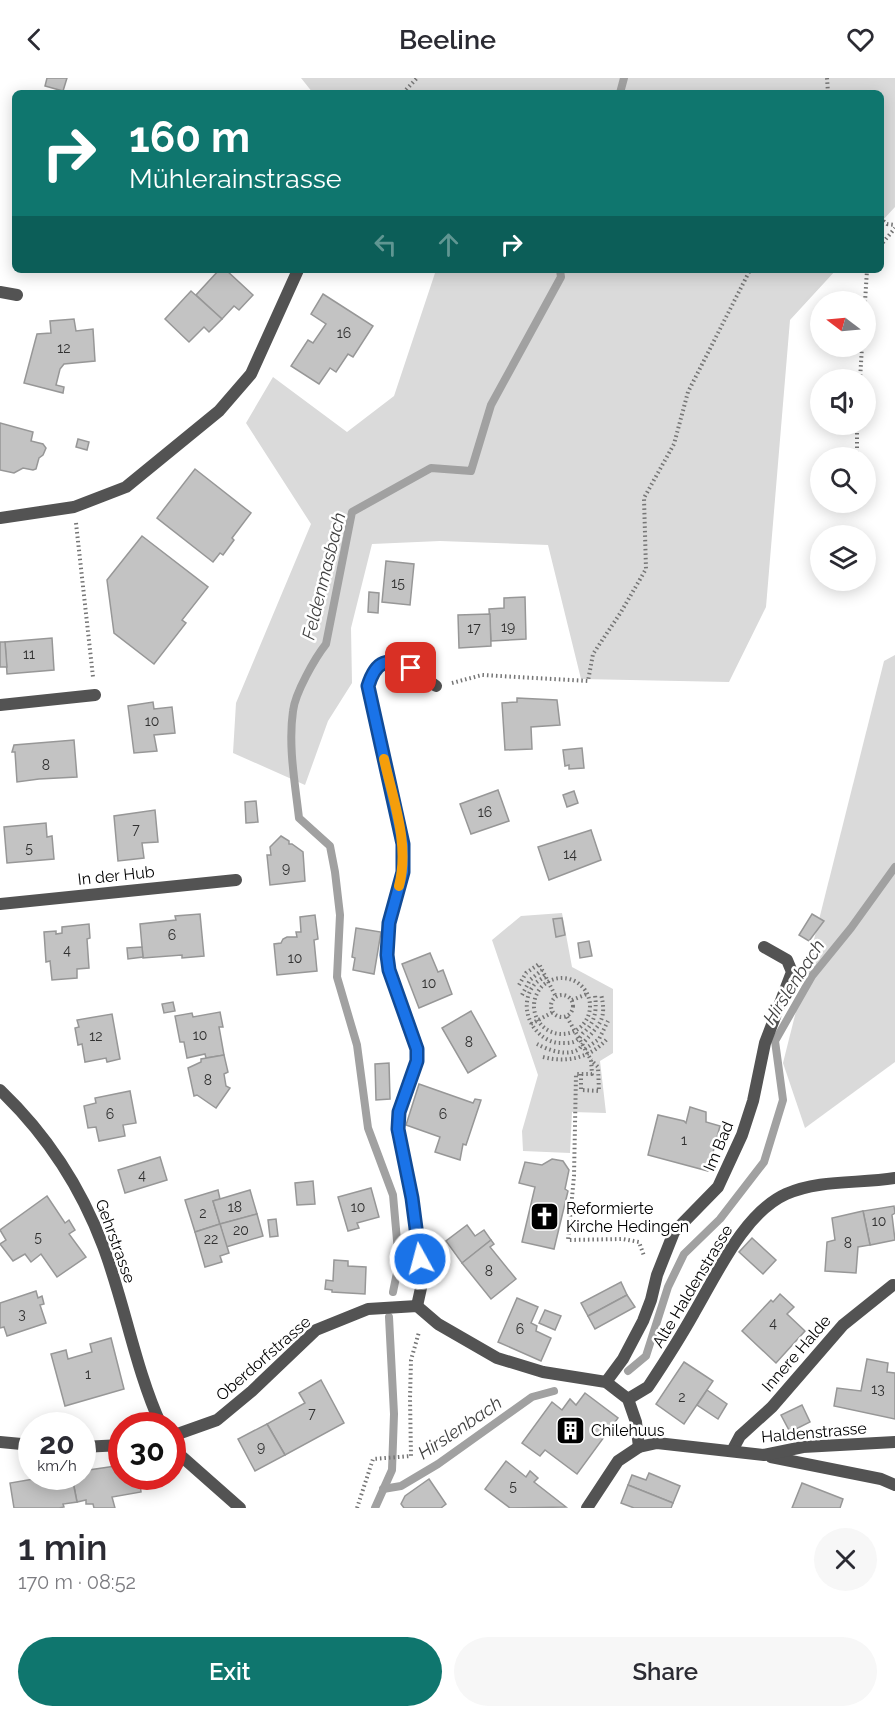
<!DOCTYPE html>
<html lang="en">
<head>
<meta charset="utf-8">
<style>
	:root { --surface:#fff; --page:#f7f7f7; --text:#2b2b33; --muted:#7c7c81; --accent:#0f766e }
	body { margin:0; font-family:Raleway,sans-serif; background:var(--page); color:var(--text); height:100vh; display:flex; flex-direction:column; font-size:22px; white-space:nowrap }
	* { box-sizing:border-box; margin:0 }
	p { font-size:20px; color:var(--muted) }
	.icon { flex:none; width:33px; height:33px; fill:none; stroke:currentColor; stroke-width:2; stroke-linecap:round; stroke-linejoin:round }
	.map { position:relative; height:1430px; overflow:hidden }
	.details { display:flex; flex-direction:column; background:var(--surface); flex:1 }
	.details>* { flex:none }
	.banner { position:absolute; left:12px; top:12px; width:872px; height:183px; border-radius:9px; box-shadow:0 3px 15px #0003; background:#0f766e; color:#fff; overflow:hidden }
	.needle { width:39px; rotate:286deg }
	.tools { position:absolute; left:810px; top:213px; display:grid; gap:12px }
	.tools a { display:grid; place-items:center; width:66px; height:66px; border-radius:50%; background:var(--surface); box-shadow:0 3px 15px #0003; font-size:30px }
	.speed { position:absolute; left:18px; top:1334px; display:flex; gap:12px; font-size:30px; font-weight:700; text-align:center }
	.speed>* { display:grid; place-content:center; width:78px; height:78px; border-radius:50%; background:var(--surface); box-shadow:0 3px 15px #0003; line-height:1 }
	.speed small { font-size:15px; font-weight:400 }
	.speed .limit { border:9px solid #d22; background:#fff; color:#111 }
	.pin { position:absolute; display:grid; place-items:center; width:51px; height:51px; color:#fff; margin:-26px; border-radius:12px; box-shadow:0 3px 9px #0006 }
	.me { position:absolute; width:66px; margin:-33px; rotate:353deg; stroke-linejoin:round; filter:drop-shadow(0 0 4px #0008) }
	.turn { display:flex; align-items:center; gap:21px; height:126px; padding:0 18px; font-size:27px }
	.turn .icon { width:78px; height:78px; stroke-width:2.5 }
	.turn b { display:block; font-size:42px; line-height:51px }
	.lanes { display:flex; align-items:center; height:57px; padding:0 18px; background:#0003; justify-content:center; gap:30px; direction:ltr }
	.lanes .off { opacity:.35 }
	.round { display:grid; place-items:center; flex:none; width:63px; height:63px; border-radius:32px; background:var(--page) }
	.overview { display:flex; align-items:center; justify-content:space-between; height:102px; padding:0 18px }
	h1 { font-size:36px; font-weight:600; line-height:45px }
	.action { display:flex; gap:12px; margin-top:auto; padding:12px 18px }
	.action a { flex:1; height:69px; border-radius:36px; background:var(--accent); color:#fff; font-size:24px; font-weight:600; line-height:69px; text-align:center }
	.action a+a { background:var(--page); color:var(--text) }
	header { display:flex; justify-content:space-between; align-items:center; height:78px; padding:0 18px; background:var(--surface); font-size:27px; font-weight:600 }
	.map>svg:first-child { display:block }
</style>
</head>
<body>
<header><svg class="icon" aria-label="back" viewBox="0 0 24 24"><path d="M15 5l-7 7 7 7"/></svg>Beeline<svg class="icon" aria-label="heart" viewBox="0 0 24 24"><path d="M12 20l-8-8c-3-5 5-10 8-4 3-6 11-1 8 4z"/></svg></header>
<div class="map">
<svg width="895" height="1430" viewBox="0 0 895 1430">
	<rect width="100%" height="100%" fill="#fff"/>
	<g fill="#dadada">
		<polygon points="301,0 895,0 895,129 881,144 880,15 313,15"/>
		<polygon points="436,192 836,192 790,242 766,529 729,604 581,601 548,467 440,463 372,466 351,550 352,605 328,643 305,707 233,675 236,625 311,446 246,345 273,299 347,354 394,318"/>
		<polygon points="895,577 895,984 805,1050 783,985 884,583"/>
		<polygon points="562,835 572,889 613,911 613,975 600,983 606,1035 572,1034 570,1075 523,1073 522,1053 538,997 492,862 521,838"/>
	</g>
	<g fill="none" stroke-linecap="round" stroke-linejoin="round">
		<g stroke="#a1a1a1" stroke-width="8">
			<polyline points="620,15 624,0"/>
			<path d="M393,1214L399,1185L393,1117L368,1050L357,967L337,899L340,837L335,794L330,768L299,740C295,705 288,668 293,633C295,615 315,580 326,566L352,434L431,390L471,393L491,327L561,199L560,192"/>
			<polyline points="628,1293 646,1278 668,1209 684,1176 720,1141 764,1084 783,1022 775,963 812,898 851,850 895,789"/>
			<polyline points="383,1411 401,1408 438,1386 532,1319 554,1313"/>
			<polyline points="375,1430 392,1392 394,1336 389,1239"/>
		</g>
	</g>
	<g fill="#c3c3c3" stroke="#979797" stroke-width="1.5">
		<polygon points="47,0 67,0 63,13 45,8"/>
		<polygon points="219,192 226,192 253,217 239,232 234,228 222,241 196,217"/>
		<polygon points="191,213 222,241 209,254 204,249 189,264 165,241"/>
		<polygon points="323,216 373,248 353,279 348,276 336,294 330,290 319,306 291,288 308,262 313,265 326,246 311,236"/>
		<polygon points="74,241 76,253 93,251 95,283 64,286 60,291 56,307 64,309 63,315 24,305 37,256 51,255 50,243"/>
		<polygon points="0,345 33,354 31,363 43,366 46,370 43,377 39,380 36,391 33,392 23,390 14,395 0,392"/>
		<polygon points="78,361 89,364 87,372 76,369"/>
		<polygon points="195,391 251,435 232,460 234,462 223,477 220,475 213,484 157,440"/>
		<polygon points="142,458 208,509 182,542 186,545 154,586 114,555 107,502"/>
		<polygon points="386,483 414,486 410,527 382,524"/>
		<polygon points="369,514 379,515 378,535 368,534"/>
		<polygon points="525,519 526,561 491,563 489,531 504,530 504,520"/>
		<polygon points="490,536 491,568 459,570 458,537"/>
		<polygon points="52,560 54,592 7,596 5,564"/>
		<polygon points="0,564 5,564 7,589 0,589"/>
		<polygon points="517,620 557,622 560,647 531,649 532,671 505,672 502,625 517,624"/>
		<polygon points="153,624 154,631 172,629 175,655 154,657 157,673 134,675 128,628"/>
		<polygon points="74,662 77,699 39,701 17,704 15,674 12,674 14,667"/>
		<polygon points="582,670 584,690 569,691 569,687 565,688 563,672"/>
		<polygon points="498,712 509,743 471,756 460,726"/>
		<polygon points="574,713 578,725 567,729 563,717"/>
		<polygon points="256,723 258,744 246,745 245,724"/>
		<polygon points="155,732 158,764 142,765 144,780 118,783 114,738"/>
		<polygon points="46,745 47,759 52,758 54,781 7,785 4,749"/>
		<polygon points="591,752 601,782 549,802 538,769"/>
		<polygon points="281,758 289,763 289,766 292,766 303,774 305,803 270,807 267,777 271,777 270,769"/>
		<polygon points="200,836 204,878 182,880 182,877 143,880 140,846 176,842 175,838"/>
		<polygon points="812,836 824,843 809,863 799,857"/>
		<polygon points="315,837 318,861 314,862 317,893 277,897 274,866 281,865 283,861 287,859 297,859 296,854 301,854 300,839"/>
		<polygon points="562,840 565,857 556,859 553,841"/>
		<polygon points="89,846 90,860 87,861 89,890 77,891 77,900 52,902 50,883 46,884 44,854 56,853 56,856 62,855 62,849"/>
		<polygon points="356,850 381,854 374,896 353,892 355,880 352,879"/>
		<polygon points="589,863 592,878 580,880 578,865"/>
		<polygon points="142,869 143,879 128,881 127,870"/>
		<polygon points="430,875 438,894 443,892 452,916 419,930 402,886"/>
		<polygon points="173,924 175,933 164,935 162,926"/>
		<polygon points="471,933 496,978 468,995 442,950"/>
		<polygon points="220,934 223,949 219,949 224,977 206,980 205,976 187,980 184,964 180,964 175,938 192,935 193,939"/>
		<polygon points="112,936 120,981 107,984 106,980 85,984 82,966 78,967 75,950 79,949 77,942"/>
		<polygon points="224,977 228,994 224,996 226,1008 230,1010 216,1030 197,1017 194,1018 188,990 201,984 201,981"/>
		<polygon points="389,985 390,1021 376,1022 375,986"/>
		<polygon points="419,1006 473,1025 475,1021 481,1022 466,1067 463,1066 460,1082 435,1074 440,1059 406,1047"/>
		<polygon points="130,1013 136,1045 123,1047 125,1058 99,1063 96,1049 88,1050 84,1028 96,1025 95,1020"/>
		<polygon points="690,1029 706,1034 706,1044 720,1048 708,1093 648,1077 658,1037 684,1043 686,1045"/>
		<polygon points="160,1079 167,1102 125,1115 118,1092"/>
		<polygon points="552,1081 563,1083 569,1092 565,1111 568,1113 554,1171 522,1164 535,1109 519,1105 525,1084 542,1087"/>
		<polygon points="313,1103 315,1126 297,1127 295,1105"/>
		<polygon points="371,1110 379,1139 357,1145 359,1150 348,1153 338,1119"/>
		<polygon points="218,1112 220,1121 213,1123 220,1146 195,1154 185,1122"/>
		<polygon points="250,1112 257,1136 220,1146 213,1123"/>
		<polygon points="47,1118 65,1145 69,1142 75,1152 69,1156 86,1179 57,1199 41,1176 31,1184 25,1176 13,1183 0,1166 6,1162 0,1152"/>
		<polygon points="894,1128 895,1135 892,1137 895,1162 870,1167 863,1133"/>
		<polygon points="863,1133 870,1167 858,1169 856,1195 825,1193 827,1164 835,1162 832,1140"/>
		<polygon points="257,1136 263,1158 226,1169 220,1146"/>
		<polygon points="276,1141 278,1158 270,1159 268,1142"/>
		<polygon points="220,1146 229,1175 220,1178 222,1184 205,1189 195,1154"/>
		<polygon points="467,1147 475,1158 484,1152 491,1162 462,1185 446,1163"/>
		<polygon points="752,1160 776,1182 763,1196 739,1174"/>
		<polygon points="491,1162 494,1166 490,1169 516,1201 491,1221 462,1185"/>
		<polygon points="334,1182 348,1183 348,1188 366,1189 365,1216 332,1214 332,1212 325,1211 326,1202 333,1203"/>
		<polygon points="621,1204 627,1217 588,1238 581,1225"/>
		<polygon points="36,1213 38,1220 42,1218 44,1226 40,1227 46,1245 7,1258 4,1249 0,1250 0,1225"/>
		<polygon points="780,1216 794,1229 787,1236 805,1253 776,1285 742,1253 771,1222 773,1224"/>
		<polygon points="627,1217 635,1229 595,1251 588,1238"/>
		<polygon points="517,1220 538,1229 531,1245 537,1248 536,1253 551,1260 541,1283 498,1264"/>
		<polygon points="545,1232 561,1238 555,1252 539,1245"/>
		<polygon points="111,1260 124,1311 65,1328 51,1276 66,1272 68,1281 92,1274 90,1266"/>
		<polygon points="867,1281 888,1285 887,1294 895,1295 895,1341 834,1328 837,1310 861,1313"/>
		<polygon points="684,1284 713,1303 684,1346 656,1326"/>
		<polygon points="321,1302 344,1345 285,1377 267,1346 305,1325 299,1315"/>
		<polygon points="707,1312 727,1326 718,1341 697,1327"/>
		<polygon points="585,1315 618,1340 577,1396 545,1372 540,1378 522,1365 552,1324 562,1332 570,1321 576,1327"/>
		<polygon points="802,1327 810,1344 790,1354 781,1337"/>
		<polygon points="267,1346 285,1377 255,1393 238,1361"/>
		<polygon points="506,1383 526,1399 530,1393 538,1400 534,1404 566,1429 510,1430 485,1411"/>
		<polygon points="122,1387 122,1398 139,1398 141,1414 112,1419 115,1430 94,1430 93,1426 86,1426 86,1422 77,1424 72,1398 82,1398 82,1393"/>
		<polygon points="649,1395 680,1408 673,1425 628,1407 632,1397 646,1402"/>
		<polygon points="51,1398 58,1398 59,1402 72,1399 77,1424 63,1426 64,1429 59,1430 14,1430 10,1405"/>
		<polygon points="429,1401 446,1426 441,1430 404,1430 401,1426 405,1418"/>
		<polygon points="802,1405 843,1421 840,1430 792,1430"/>
		<polygon points="628,1407 673,1425 671,1430 634,1430 621,1425"/>
	</g>
	<g fill="none" stroke-linecap="round" stroke-linejoin="round">
		<g stroke="#757575" stroke-width="4" stroke-dasharray="1.5 3" stroke-linecap="butt">
			<polyline points="827,0 828,15"/>
			<polyline points="403,15 417,0"/>
			<polyline points="880,140 887,146 895,147"/>
			<polyline points="880,168 895,150"/>
			<polyline points="865,224 867,192"/>
			<polyline points="860,302 862,268"/>
			<polyline points="857,346 857,380"/>
			<polyline points="76,445 93,599"/>
			<polyline points="452,605 482,597 588,603 593,576 621,534 646,491 644,420 674,366 688,314 750,192"/>
			<path d="M545,898C542,901 537,903 534,907C517,928 532,961 558,965C564,965 572,966 577,962C579,961 581,958 583,955C595,945 597,933 595,917"/>
			<circle cx="562" cy="928" r="28"/>
			<polyline points="519,907 526,895 539,886 556,919"/>
			<circle cx="562" cy="928" r="11"/>
			<polyline points="522,917 530,902 542,892"/>
			<polyline points="572,922 587,916"/>
			<polyline points="567,939 591,982 592,996 576,996 574,1098 568,1162 623,1161 639,1164 644,1178"/>
			<polyline points="531,946 553,934"/>
			<path d="M537,966C548,972 567,979 579,971C582,968 582,966 585,963C600,946 607,941 601,916"/>
			<polyline points="585,971 599,961 608,943"/>
			<path d="M543,979C567,985 590,980 607,961"/>
			<polyline points="581,996 581,1012 599,1013 598,989 591,982"/>
			<polyline points="357,1430 373,1381 411,1378 410,1320 411,1282 419,1254"/>
		</g>
		<g stroke="#535353" stroke-width="12">
			<polyline points="606,1304 623,1281 643,1243 651,1222 657,1197 674,1154 718,1109 742,1057 753,1023 765,965 792,894 787,882 764,869"/>
			<path d="M628,1321L648,1309C664,1285 680,1260 694,1235C717,1196 744,1135 786,1116C820,1101 859,1106 895,1100"/>
			<polyline points="732,1373 740,1358 772,1329 843,1247 893,1207"/>
		</g>
		<g stroke="#535353" stroke-width="12">
			<polyline points="0,214 17,217"/>
			<polyline points="0,440 74,429 126,409 219,333 251,296 298,192"/>
			<polyline points="0,627 95,617"/>
			<polyline points="0,826 236,802"/>
			<path d="M0,1012C46,1056 80,1107 103,1168C125,1226 135,1290 161,1347"/>
			<path d="M417,1228L423,1201L412,1120L398,1051L399,1034L417,983V971L389,892L387,877L389,845L403,794V766L368,608C382,563 411,590 436,608"/>
			<polyline points="172,1358 217,1342 252,1313 316,1252 368,1231 417,1228 438,1246 497,1280 543,1294 606,1304 628,1321 636,1344 639,1369"/>
			<polyline points="0,1364 32,1367"/>
			<polyline points="172,1367 180,1377 240,1430"/>
			<polyline points="82,1369 122,1367"/>
			<polyline points="771,1379 881,1401 895,1407"/>
			<polyline points="587,1430 618,1383 639,1369 657,1365 764,1377 803,1369 895,1364"/>
		</g>
	</g>
	<g fill="none" stroke-linecap="round" stroke-linejoin="round">
		<defs>
			<path id="route" d="M411,590C387,579 376,582 368,608L403,766V794L389,845L387,877L389,892L417,971V983L399,1034L398,1051L412,1120L420,1181"/>
		</defs>
		<use href="#route" stroke="#114b97" stroke-width="15"/>
		<use href="#route" stroke="#1a73e8" stroke-width="10"/>
		<path stroke="#f59e0b" stroke-width="10" d="M384,681C393,722 410,766 399,808"/>
	</g>
	<defs>
		<symbol id="church-square" viewBox="-11 -11 22 22"><rect x="-9" y="-9" width="18" height="18" rx="4" fill="#000" stroke="#fff"/><path d="M-1.2-6h2.4v3.5h3.3v2.4h-3.3V6h-2.4V-.1h-3.3v-2.4h3.3Z" fill="#fff"/></symbol>
		<symbol id="building-square" viewBox="-11 -11 22 22"><rect x="-9" y="-9" width="18" height="18" rx="4" fill="#000" stroke="#fff"/><path d="M-4-6H4V6H1V3H-1V6H-4ZM-2.5-4.3h1.7v1.8h-1.7ZM.8-4.3h1.7v1.8H.8ZM-2.5-1h1.7V.8h-1.7ZM.8-1h1.7V.8H.8Z" fill="#fff"/></symbol>
	</defs>
	<g fill-rule="evenodd">
		<use href="#church-square" x="528" y="1122" width="33" height="33"/>
		<use href="#building-square" x="554" y="1336" width="33" height="33"/>
	</g>
	<g text-anchor="middle" stroke-width="5" stroke-linejoin="round" paint-order="stroke">
		<g font-size="14" fill="#313131">
			<text x="344" y="260">16</text>
			<text x="64" y="275">12</text>
			<text x="398" y="510">15</text>
			<text x="508" y="554">19</text>
			<text x="474" y="555">17</text>
			<text x="29" y="581">11</text>
			<text x="152" y="648">10</text>
			<text x="46" y="692">8</text>
			<text x="485" y="739">16</text>
			<text x="136" y="756">7</text>
			<text x="29" y="775">5</text>
			<text x="570" y="781">14</text>
			<text x="286" y="795">9</text>
			<text x="172" y="862">6</text>
			<text x="67" y="877">4</text>
			<text x="295" y="885">10</text>
			<text x="429" y="910">10</text>
			<text x="200" y="962">10</text>
			<text x="96" y="963">12</text>
			<text x="469" y="969">8</text>
			<text x="208" y="1007">8</text>
			<text x="110" y="1041">6</text>
			<text x="443" y="1041">6</text>
			<text x="684" y="1067">1</text>
			<text x="142" y="1102">4</text>
			<text x="235" y="1134">18</text>
			<text x="358" y="1134">10</text>
			<text x="203" y="1140">2</text>
			<text x="879" y="1148">10</text>
			<text x="241" y="1157">20</text>
			<text x="38" y="1164">5</text>
			<text x="211" y="1166">22</text>
			<text x="848" y="1170">8</text>
			<text x="489" y="1198">8</text>
			<text x="22" y="1241">3</text>
			<text x="773" y="1250">4</text>
			<text x="520" y="1256">6</text>
			<text x="88" y="1301">1</text>
			<text x="878" y="1316">13</text>
			<text x="682" y="1324">2</text>
			<text x="312" y="1340">7</text>
			<text x="261" y="1374">9</text>
			<text x="513" y="1413">5</text>
		</g>
		<g font-size="16" fill="#000" stroke="#fff">
			<text transform="translate(116 797) rotate(-6)" y="6">In der Hub</text>
			<text transform="translate(718 1068) rotate(-67)" y="6">Im Bad</text>
			<text transform="translate(116 1163) rotate(70)" y="6">Gehrstrasse</text>
			<text transform="translate(692 1208) rotate(-59)" y="6">Alte Haldenstrasse</text>
			<text transform="translate(796 1275) rotate(-49)" y="6">Innere Halde</text>
			<text transform="translate(263 1280) rotate(-41)" y="6">Oberdorfstrasse</text>
			<text transform="translate(814 1354) rotate(-5)" y="6">Haldenstrasse</text>
		</g>
		<g font-size="16" fill="#000" stroke="#fff" text-anchor="start">
			<text x="566" y="1136">Reformierte<tspan x="566" dy="18">Kirche Hedingen</tspan></text>
			<text x="591" y="1358">Chilehuus</text>
		</g>
		<g font-size="18" font-style="italic" fill="#424242" stroke="#fff">
			<text transform="translate(324 498) rotate(-76)" y="6">Feldenmasbach</text>
			<text transform="translate(794 904) rotate(-57)" y="6">Hirslenbach</text>
			<text transform="translate(460 1350) rotate(-34)" y="6">Hirslenbach</text>
		</g>
	</g>
</svg>
<div class="tools">
<a><svg class="needle" viewBox="-14 -14 28 28"><path d="M0-13l5 13h-10z" fill="#e53935"/><path d="M0 13l5-13h-10z" fill="#7c7c81"/></svg></a>
<a><svg class="icon" aria-label="sound" viewBox="0 0 24 24"><path d="M4 9h4l5-4v14l-5-4H4zM17 9q2 3 0 6"/></svg></a>
<a><svg class="icon" aria-label="search" viewBox="0 0 24 24"><circle cx="10" cy="10" r="6"/><path d="M15 15l6 6"/></svg></a>
<a><svg class="icon" aria-label="layers" viewBox="0 0 24 24"><path d="M12 4l9 5-9 5-9-5zM3 14l9 5 9-5"/></svg></a>
</div>
<div class="speed"><div>20<small>km/h</small></div><div class="limit">30</div></div>
<div class="pin" style="left:411px;top:590px;background:#d93025"><svg class="icon" aria-label="arrive" viewBox="0 0 24 24"><path d="M6 21V4h12l-3 4 3 4H6"/></svg></div>
<svg class="me" style="left:420px;top:1181px" viewBox="-20 -20 40 40"><circle r="17" fill="#1a73e8" stroke="#fff" stroke-width="3"/><path d="M0-11L8 9 0 5-8 9z" fill="#fff"/></svg>
<div class="banner">
<div class="turn"><svg class="icon" aria-label="right" viewBox="0 0 24 24"><path d="M7 20v-9h11M14 6l5 5-5 5"/></svg><div><b>160 m</b>Mühlerainstrasse</div></div>
<div class="lanes"><svg class="icon off" aria-label="left" viewBox="0 0 24 24"><path d="M17 20v-9H6M10 6l-5 5 5 5"/></svg><svg class="icon off" aria-label="ahead" viewBox="0 0 24 24"><path d="M12 20V5M6 11l6-6 6 6"/></svg><svg class="icon" aria-label="right" viewBox="0 0 24 24"><path d="M7 20v-9h11M14 6l5 5-5 5"/></svg></div>
</div>
</div>
<section class="details">
<div class="overview"><div><h1>1 min</h1><p>170 m · 08:52</p></div><a class="round"><svg class="icon" aria-label="close" viewBox="0 0 24 24"><path d="M6 6l12 12M18 6L6 18"/></svg></a></div>
<div class="action"><a>Exit</a><a>Share</a></div>
</section>
</body>
</html>
